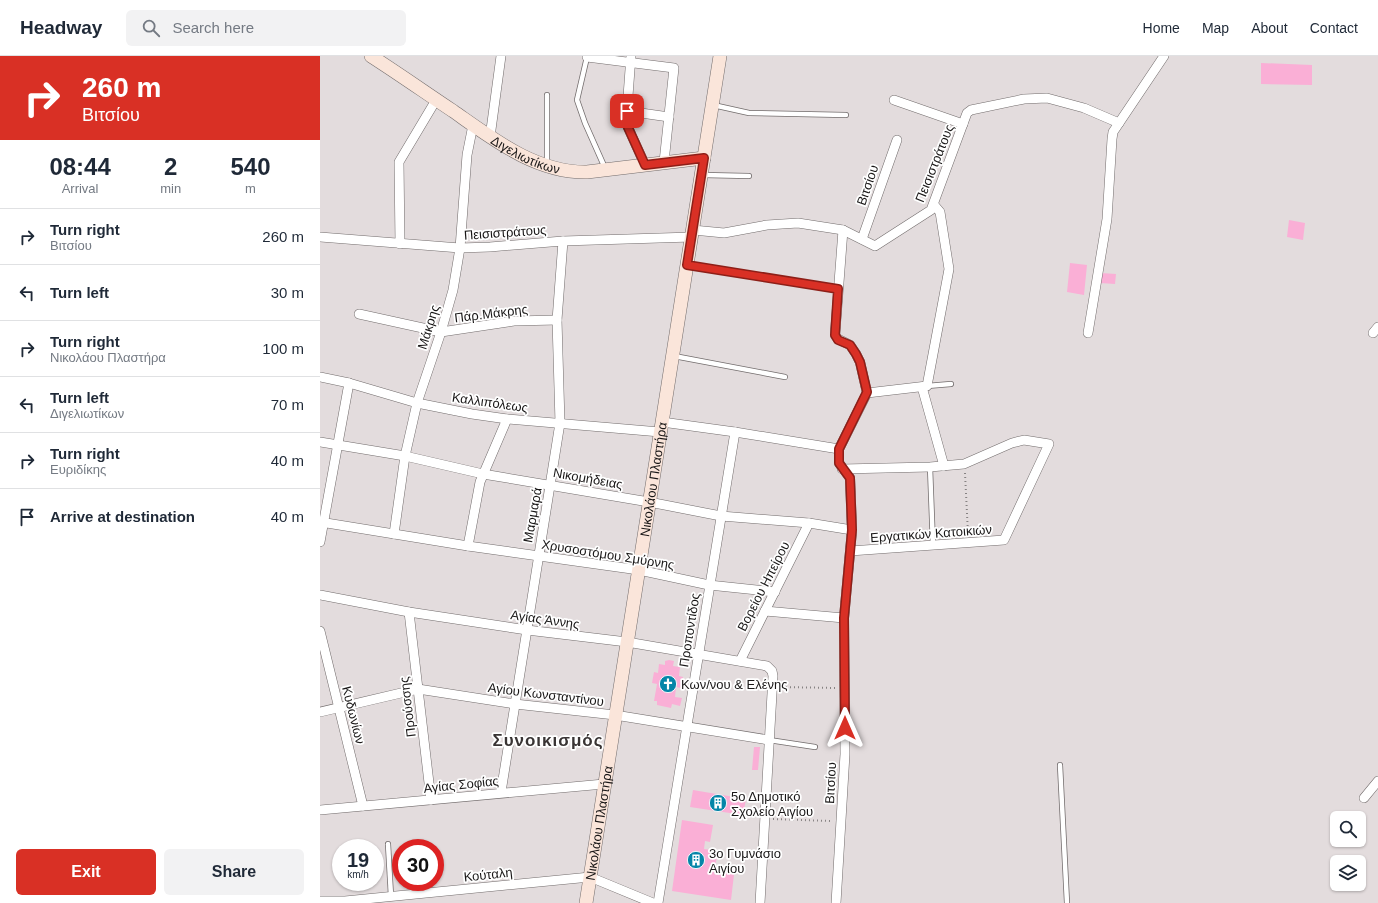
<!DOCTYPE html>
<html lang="en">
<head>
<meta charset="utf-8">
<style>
	:root { --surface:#fff; --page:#f2f2f3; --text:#1f2937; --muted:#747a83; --line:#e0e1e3; --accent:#d93025 }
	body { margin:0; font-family:Helvetica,sans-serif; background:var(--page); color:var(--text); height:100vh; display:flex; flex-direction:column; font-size:15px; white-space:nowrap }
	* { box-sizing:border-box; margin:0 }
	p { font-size:13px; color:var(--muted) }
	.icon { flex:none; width:22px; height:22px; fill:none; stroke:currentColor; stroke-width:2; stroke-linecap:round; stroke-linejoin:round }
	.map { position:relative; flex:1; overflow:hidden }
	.panel { display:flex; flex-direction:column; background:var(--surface); width:320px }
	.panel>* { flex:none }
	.banner { background:#d93025; color:#fff; overflow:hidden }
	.controls { position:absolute; left:1010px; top:755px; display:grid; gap:8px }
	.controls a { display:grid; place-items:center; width:36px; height:36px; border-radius:6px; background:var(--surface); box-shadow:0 1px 3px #0004; font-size:20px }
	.speed { position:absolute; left:12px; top:783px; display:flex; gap:8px; font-size:20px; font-weight:700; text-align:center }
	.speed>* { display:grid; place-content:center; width:52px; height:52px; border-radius:50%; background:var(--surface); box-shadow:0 1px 3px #0004; line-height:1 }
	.speed small { font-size:10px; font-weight:400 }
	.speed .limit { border:6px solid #d22; background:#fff; color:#111 }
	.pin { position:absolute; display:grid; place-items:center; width:34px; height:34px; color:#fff; margin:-17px; border-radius:8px; box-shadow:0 2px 6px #0006 }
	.me { position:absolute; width:44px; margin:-22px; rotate:0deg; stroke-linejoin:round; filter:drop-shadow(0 0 3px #0008) }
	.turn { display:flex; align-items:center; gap:14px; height:84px; padding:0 16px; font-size:18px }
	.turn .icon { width:52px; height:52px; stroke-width:2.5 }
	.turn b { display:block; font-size:28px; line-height:34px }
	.eta { display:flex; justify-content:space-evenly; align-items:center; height:68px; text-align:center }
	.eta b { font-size:24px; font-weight:700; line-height:28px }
	.action { display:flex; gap:8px; margin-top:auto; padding:8px 16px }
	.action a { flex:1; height:46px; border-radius:6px; background:var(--accent); color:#fff; font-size:16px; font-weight:700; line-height:46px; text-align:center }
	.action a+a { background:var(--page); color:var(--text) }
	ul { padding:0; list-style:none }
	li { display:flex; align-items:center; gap:12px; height:56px; padding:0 16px; border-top:1px solid var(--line) }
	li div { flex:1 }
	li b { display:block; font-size:15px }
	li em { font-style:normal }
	header { display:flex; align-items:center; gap:24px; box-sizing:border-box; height:56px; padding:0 20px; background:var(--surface); border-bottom:1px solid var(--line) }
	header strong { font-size:19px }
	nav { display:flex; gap:22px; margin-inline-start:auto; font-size:14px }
	.search { width:280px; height:36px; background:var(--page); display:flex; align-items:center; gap:10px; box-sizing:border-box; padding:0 14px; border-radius:6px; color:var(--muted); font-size:15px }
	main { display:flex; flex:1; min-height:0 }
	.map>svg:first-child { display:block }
</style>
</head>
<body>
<header>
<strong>Headway</strong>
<div class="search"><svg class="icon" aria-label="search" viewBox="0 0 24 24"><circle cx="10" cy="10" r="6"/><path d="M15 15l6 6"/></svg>Search here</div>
<nav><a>Home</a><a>Map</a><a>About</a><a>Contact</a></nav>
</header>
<main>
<section class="panel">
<div class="banner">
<div class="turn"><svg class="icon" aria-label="right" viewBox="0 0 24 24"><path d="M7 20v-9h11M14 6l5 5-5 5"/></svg><div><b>260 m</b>Βιτσίου</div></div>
</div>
<div class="eta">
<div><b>08:44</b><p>Arrival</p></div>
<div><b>2</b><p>min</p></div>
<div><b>540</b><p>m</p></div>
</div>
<ul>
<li><svg class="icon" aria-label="right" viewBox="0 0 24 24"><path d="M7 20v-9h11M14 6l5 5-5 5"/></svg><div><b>Turn right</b><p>Βιτσίου</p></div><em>260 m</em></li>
<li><svg class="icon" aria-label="left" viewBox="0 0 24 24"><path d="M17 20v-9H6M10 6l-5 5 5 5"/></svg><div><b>Turn left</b></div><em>30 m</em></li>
<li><svg class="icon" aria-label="right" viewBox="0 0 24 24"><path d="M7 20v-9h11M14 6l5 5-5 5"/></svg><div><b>Turn right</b><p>Νικολάου Πλαστήρα</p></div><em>100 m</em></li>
<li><svg class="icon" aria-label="left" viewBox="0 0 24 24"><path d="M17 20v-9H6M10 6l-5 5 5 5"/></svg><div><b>Turn left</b><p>Διγελιωτίκων</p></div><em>70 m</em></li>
<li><svg class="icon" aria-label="right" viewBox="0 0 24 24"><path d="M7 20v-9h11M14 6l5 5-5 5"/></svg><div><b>Turn right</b><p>Ευριδίκης</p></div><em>40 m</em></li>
<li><svg class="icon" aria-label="arrive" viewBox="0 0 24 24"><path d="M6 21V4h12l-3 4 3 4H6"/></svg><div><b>Arrive at destination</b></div><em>40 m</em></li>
</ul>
<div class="action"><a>Exit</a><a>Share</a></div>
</section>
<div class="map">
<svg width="1058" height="847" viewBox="0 0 1058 847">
	<rect width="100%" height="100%" fill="#e3dcdd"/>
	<g fill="#faafd6">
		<polygon points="941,7 992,9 992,29 941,28"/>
		<polygon points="969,164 985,167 983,184 967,181"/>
		<polygon points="750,207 767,209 764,239 747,236"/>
		<polygon points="781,217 796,218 795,228 780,227"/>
		<polygon points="349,604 354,605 353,610 360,611 359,620 363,621 361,632 356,631 355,641 362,642 360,650 352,648 351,652 337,649 337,645 334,645 337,628 332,627 334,616 338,617 339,608 345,609 345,605"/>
		<polygon points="434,691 440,691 438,714 432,714"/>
		<polygon points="373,734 426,743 423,759 370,751"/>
		<polygon points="362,764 393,769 390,786 385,785 384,793 392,794 397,800 394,818 404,819 405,809 415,810 411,844 352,835"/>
	</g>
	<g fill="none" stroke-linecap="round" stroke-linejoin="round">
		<defs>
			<g id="lane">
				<polyline points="267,1 257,44 265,67 285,112"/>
				<polyline points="393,49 429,57 526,59"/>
				<polyline points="227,108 227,39"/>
				<polyline points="383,119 429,120"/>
				<polyline points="367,209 518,233"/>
				<polyline points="354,300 465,321"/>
				<polyline points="607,330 631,328"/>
				<polyline points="610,411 613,490"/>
				<polyline points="449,684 495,691"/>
				<polyline points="740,709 747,847"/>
				<polyline points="68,788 71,840"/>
			</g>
			<g id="street">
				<polyline points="311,0 306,67 325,109"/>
				<polyline points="267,1 354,12 344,106"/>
				<polyline points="574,44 643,68"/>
				<polyline points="307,55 349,61"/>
				<polyline points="170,81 181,0"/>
				<polyline points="373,174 404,177 447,169 478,167 523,174 555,190 611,154 647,57 651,54 704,43 727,42 764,52 799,67"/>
				<polyline points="0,181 140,192 170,191 243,185 372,181"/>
				<polyline points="542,183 577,84"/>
				<polyline points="80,188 79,106 116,44"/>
				<polyline points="39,258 121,276 194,265 237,264"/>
				<polyline points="768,277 787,163 792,83 793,76 844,0"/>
				<polyline points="1053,277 1058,271"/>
				<polyline points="0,321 29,327 97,347 152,358 187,363 340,376"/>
				<polyline points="602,331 624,410"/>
				<polyline points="547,337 607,330 629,213 620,156 614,149"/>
				<polyline points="342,366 415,376 519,393"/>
				<polyline points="0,386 85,400 163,418 329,446 401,460 489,467 532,474"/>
				<polyline points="522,413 610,411 644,408 692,387 704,384 729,388 684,484 530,495"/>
				<polyline points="0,466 148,490 319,514 389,529 455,536"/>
				<polyline points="74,478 85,400 97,347 121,276 133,234 140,192 147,99 153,69"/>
				<polyline points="0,486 29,327"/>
				<polyline points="148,490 160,426 187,363"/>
				<polyline points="0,539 89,556 207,574 307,586 447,610 452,615 453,620 440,847"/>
				<polyline points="445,555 524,562"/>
				<polyline points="89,556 111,744"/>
				<polyline points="0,575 43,750"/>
				<polyline points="420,605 489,467"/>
				<polyline points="0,656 98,633 195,648 295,659 449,684"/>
				<polyline points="181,736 240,367 237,264 243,185"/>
				<polyline points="1044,742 1058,725"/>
				<polyline points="0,754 284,728"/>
				<polyline points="0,845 25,845 270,821 333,847"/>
				<polyline points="338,847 415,376"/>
				<polyline points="516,847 525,698 524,562 532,474 530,422 519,407 519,393 547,337 540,306 536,298 530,289 518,283 515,279 523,174"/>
			</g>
			<g id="secondary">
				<path id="s1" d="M51,0C79,18 106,37 133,55C173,83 216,117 267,116L384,102"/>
				<path id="s2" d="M266,847L400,0"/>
			</g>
		</defs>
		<use href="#lane" stroke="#726c6c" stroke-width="6"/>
		<use href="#street" stroke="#726c6c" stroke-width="10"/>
		<use href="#secondary" stroke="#726c6c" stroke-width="14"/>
		<g stroke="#868282" stroke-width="2" stroke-dasharray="1 3" stroke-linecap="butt">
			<polyline points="645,417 648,478"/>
			<polyline points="462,631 515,632"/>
			<polyline points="453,763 511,765"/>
		</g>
		<use href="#lane" stroke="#fff" stroke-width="4.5"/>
		<use href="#street" stroke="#fff" stroke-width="9"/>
		<use href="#secondary" stroke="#fae5da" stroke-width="13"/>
	</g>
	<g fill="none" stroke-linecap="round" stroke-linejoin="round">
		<defs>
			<polyline id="route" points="307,55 306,67 325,109 384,102 367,209 518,233 515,279 518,284 530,289 536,298 540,306 547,336 519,393 519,407 530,422 532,474 524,562 525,672"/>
		</defs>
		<use href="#route" stroke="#8d1f18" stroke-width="10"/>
		<use href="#route" stroke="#d93025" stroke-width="7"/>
	</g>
	<defs>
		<symbol id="church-disc" viewBox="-11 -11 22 22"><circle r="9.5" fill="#0585a8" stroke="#fff"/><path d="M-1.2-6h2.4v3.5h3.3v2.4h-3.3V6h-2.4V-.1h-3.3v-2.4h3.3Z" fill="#fff"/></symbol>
		<symbol id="building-disc" viewBox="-11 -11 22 22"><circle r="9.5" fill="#0585a8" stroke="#fff"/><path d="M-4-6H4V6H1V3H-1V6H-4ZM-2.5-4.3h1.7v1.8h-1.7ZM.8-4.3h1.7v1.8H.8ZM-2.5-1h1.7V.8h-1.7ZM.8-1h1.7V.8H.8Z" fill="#fff"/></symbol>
	</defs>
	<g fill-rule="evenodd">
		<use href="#church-disc" x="338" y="618" width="20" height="20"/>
		<use href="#building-disc" x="388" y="737" width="20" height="20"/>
		<use href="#building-disc" x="366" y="794" width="20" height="20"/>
	</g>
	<g text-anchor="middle" stroke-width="3.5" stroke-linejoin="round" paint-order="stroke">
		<g font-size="13" fill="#191717" stroke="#fff">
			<text dy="5" stroke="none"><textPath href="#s1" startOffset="184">Διγελιωτίκων</textPath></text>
			<text transform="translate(614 107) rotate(-68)" y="5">Πεισιστράτους</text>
			<text transform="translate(547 129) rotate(-71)" y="5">Βιτσίου</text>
			<text transform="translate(185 176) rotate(-4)" y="5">Πεισιστράτους</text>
			<text transform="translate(171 257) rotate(-7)" y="5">Πάρ.Μάκρης</text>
			<text transform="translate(108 271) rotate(-73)" y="5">Μάκρης</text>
			<text transform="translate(170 346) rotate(8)" y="5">Καλλιπόλεως</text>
			<text transform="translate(268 422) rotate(10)" y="5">Νικομήδειας</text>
			<text dy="5" stroke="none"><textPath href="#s2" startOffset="429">Νικολάου Πλαστήρα</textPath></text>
			<text transform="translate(212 459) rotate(-80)" y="5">Μαρμαρά</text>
			<text transform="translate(611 477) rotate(-4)" y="5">Εργατικών Κατοικιών</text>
			<text transform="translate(288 498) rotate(9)" y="5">Χρυσοστόμου Σμύρνης</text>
			<text transform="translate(443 530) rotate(-63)" y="5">Βορείου Ηπείρου</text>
			<text transform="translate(225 563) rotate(8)" y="5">Αγίας Άννης</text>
			<text transform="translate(369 574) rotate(-81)" y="5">Προποντίδος</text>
			<text transform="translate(226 638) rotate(7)" y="5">Αγίου Κωνσταντίνου</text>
			<text transform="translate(87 651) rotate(-97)" y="5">Προύσσης</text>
			<text transform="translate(34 659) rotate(76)" y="5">Κυδωνίων</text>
			<text transform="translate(510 727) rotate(-87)" y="5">Βιτσίου</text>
			<text transform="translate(141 728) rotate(-6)" y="5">Αγίας Σοφίας</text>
			<text dy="5" stroke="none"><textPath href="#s2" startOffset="81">Νικολάου Πλαστήρα</textPath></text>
			<text transform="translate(168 818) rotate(-6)" y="5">Κούταλη</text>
		</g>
		<g font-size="13" fill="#191717" stroke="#fff" text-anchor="start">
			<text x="361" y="633">Κων/νου &amp; Ελένης</text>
			<text x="411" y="745">5ο Δημοτικό<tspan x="411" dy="15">Σχολείο Αιγίου</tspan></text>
			<text x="389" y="802">3ο Γυμνάσιο<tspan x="389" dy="15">Αιγίου</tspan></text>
		</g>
		<g font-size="17" font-weight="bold" letter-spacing="1" fill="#393434" stroke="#fff">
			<text x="228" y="690">Συνοικισμός</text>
		</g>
	</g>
</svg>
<div class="controls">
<a><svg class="icon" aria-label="search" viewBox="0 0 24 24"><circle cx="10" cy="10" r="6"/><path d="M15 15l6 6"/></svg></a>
<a><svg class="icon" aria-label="layers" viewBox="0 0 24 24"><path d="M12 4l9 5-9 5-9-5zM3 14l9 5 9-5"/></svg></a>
</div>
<div class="speed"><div>19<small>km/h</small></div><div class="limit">30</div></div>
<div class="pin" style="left:307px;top:55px;background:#d93025"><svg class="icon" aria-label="arrive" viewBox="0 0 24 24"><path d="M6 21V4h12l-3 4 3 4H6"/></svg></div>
<svg class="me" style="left:525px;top:672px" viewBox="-20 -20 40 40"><path d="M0-17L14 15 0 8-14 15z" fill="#d93025" stroke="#fff" stroke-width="4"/></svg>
</div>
</main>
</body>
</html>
